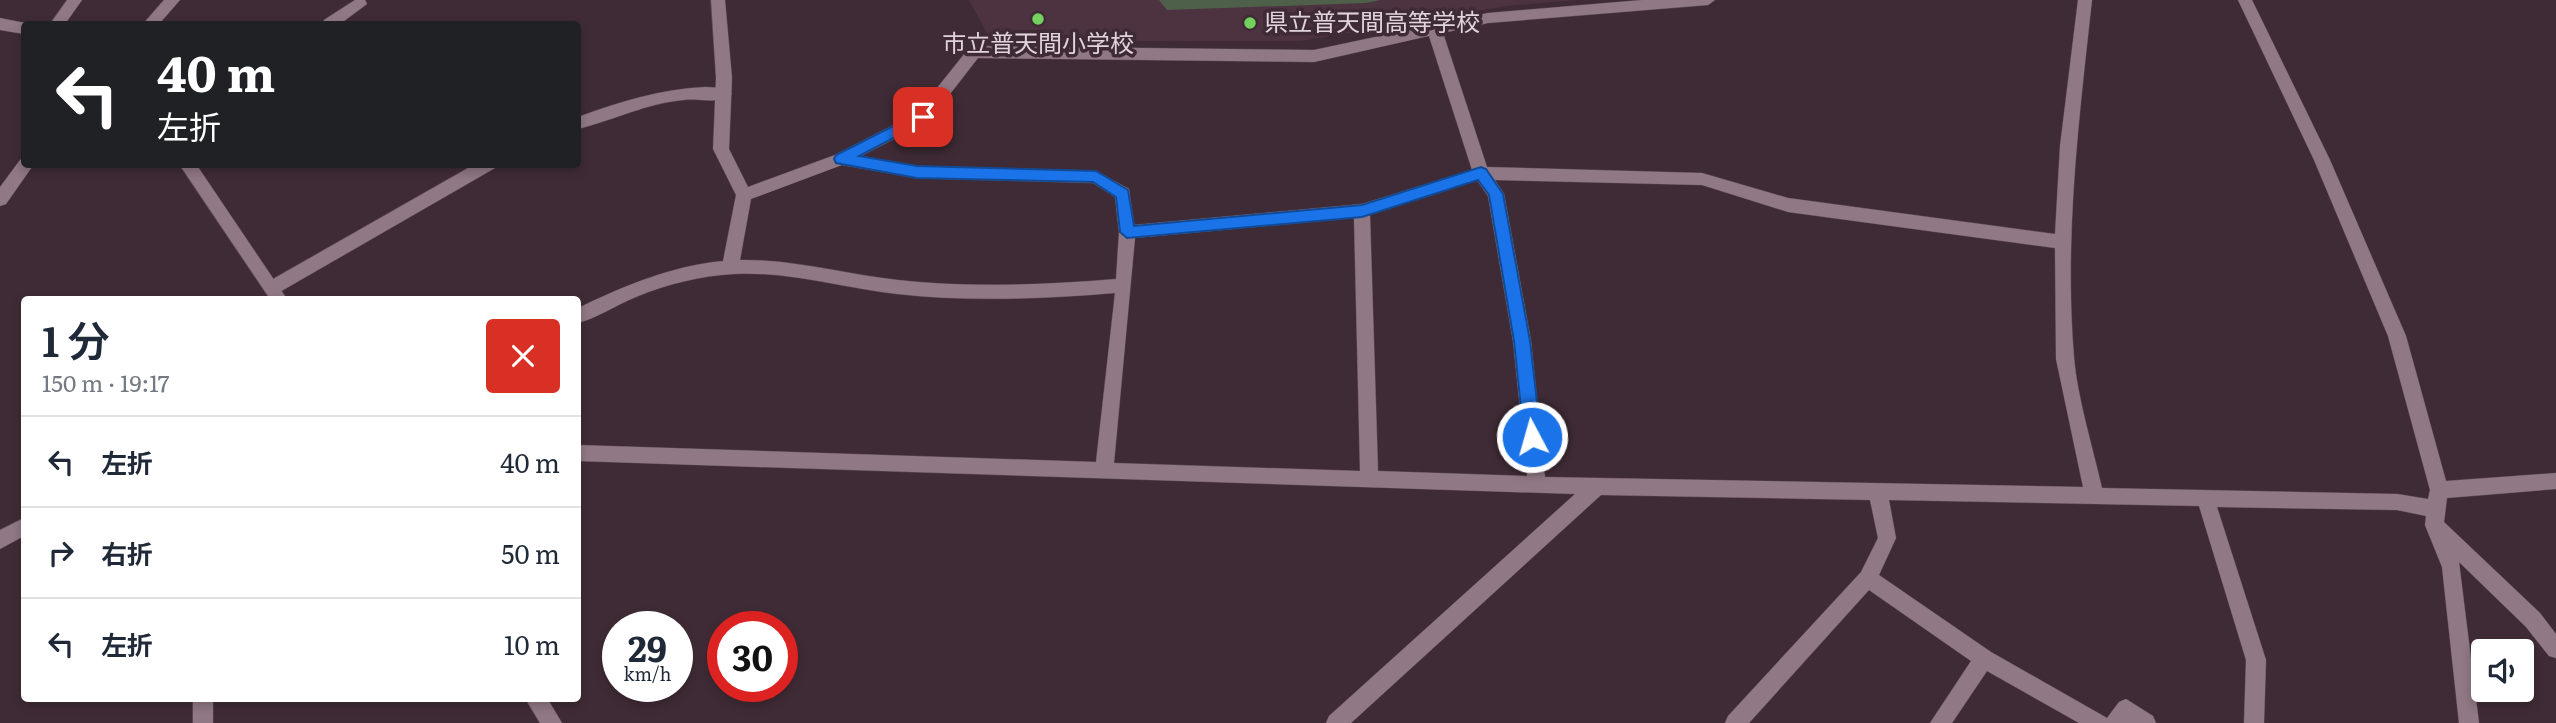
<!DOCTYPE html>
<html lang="ja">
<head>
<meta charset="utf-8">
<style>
	:root { --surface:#fff; --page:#f2f2f3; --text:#1f2937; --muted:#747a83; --line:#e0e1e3 }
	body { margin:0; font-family:Literata,"Noto Sans JP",serif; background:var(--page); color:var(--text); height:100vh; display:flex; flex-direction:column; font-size:26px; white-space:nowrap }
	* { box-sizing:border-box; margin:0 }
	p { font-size:23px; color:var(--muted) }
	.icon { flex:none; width:38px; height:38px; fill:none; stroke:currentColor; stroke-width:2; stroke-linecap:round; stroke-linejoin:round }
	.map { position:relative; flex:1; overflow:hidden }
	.side { position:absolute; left:21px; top:296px; width:560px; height:406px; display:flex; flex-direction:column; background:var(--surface); border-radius:7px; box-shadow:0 4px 10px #0003 }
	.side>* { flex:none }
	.top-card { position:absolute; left:21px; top:21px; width:560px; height:147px; border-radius:7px; box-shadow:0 4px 10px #0003; background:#202124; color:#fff; overflow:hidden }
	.buttons { position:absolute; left:2471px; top:639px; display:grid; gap:14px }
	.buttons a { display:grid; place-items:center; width:63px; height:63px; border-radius:7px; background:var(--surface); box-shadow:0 4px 10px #0003; font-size:35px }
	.speed { position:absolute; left:602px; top:611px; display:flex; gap:14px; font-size:35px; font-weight:700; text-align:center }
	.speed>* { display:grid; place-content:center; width:91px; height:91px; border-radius:50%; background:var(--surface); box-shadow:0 4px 10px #0003; line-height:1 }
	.speed small { font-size:18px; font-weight:400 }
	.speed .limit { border:10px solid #d22; background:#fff; color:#111 }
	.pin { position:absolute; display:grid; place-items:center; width:60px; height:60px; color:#fff; margin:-30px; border-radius:14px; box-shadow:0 4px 10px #0006 }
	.me { position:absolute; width:77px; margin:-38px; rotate:354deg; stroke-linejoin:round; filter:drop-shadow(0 0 5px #0008) }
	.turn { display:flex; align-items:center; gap:24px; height:147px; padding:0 21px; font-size:32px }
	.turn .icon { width:91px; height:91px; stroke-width:2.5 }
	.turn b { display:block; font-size:49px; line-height:60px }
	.round { display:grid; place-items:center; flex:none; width:74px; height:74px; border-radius:7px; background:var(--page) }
	.headline { display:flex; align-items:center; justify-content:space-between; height:119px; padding:0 21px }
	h1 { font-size:42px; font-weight:600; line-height:52px }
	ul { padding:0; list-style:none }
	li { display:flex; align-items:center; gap:21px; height:91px; padding:0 21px; border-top:2px solid var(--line) }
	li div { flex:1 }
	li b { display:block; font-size:26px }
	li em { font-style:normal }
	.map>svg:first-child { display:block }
</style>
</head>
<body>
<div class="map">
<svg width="2556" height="723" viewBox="0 0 2556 723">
	<rect width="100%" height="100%" fill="#3f2b35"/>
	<polygon fill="#4d3240" points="969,0 1576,0 1506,6 1301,41 1085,41 989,37"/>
	<polygon fill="#4e604a" points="1159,0 1381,0 1366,3 1167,10"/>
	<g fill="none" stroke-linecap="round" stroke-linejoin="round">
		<defs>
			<g id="service">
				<polygon points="355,0 365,0 367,4 340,24 322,24 324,20"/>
				<path d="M705,87L724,88L732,94C724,105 697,98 684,100C647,103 614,120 578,129V117C619,102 660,89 705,87Z"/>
				<polygon points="475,164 497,164 495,168 278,293 266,293 264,288 266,283"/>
			</g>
			<g id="minor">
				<polygon points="67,0 82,0 65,24 50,24"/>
				<path d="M711,0H725L732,78L729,149L748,187L835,155L917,113L969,48L974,46L1314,50L1488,13L1642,0H1715L1708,5L1488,23L1443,33L1487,167L1702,173L1788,198L2055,234L2060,146L2078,0H2092C2079,118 2064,238 2074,357C2077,396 2093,448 2102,488L2397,494L2428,499L2430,490L2388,336L2314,160L2238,0H2252L2330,160L2406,336L2446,481L2556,473V489L2447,498L2444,522L2540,613L2556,634V658L2549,656L2526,627L2459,562L2479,723H2459L2442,567L2425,525L2426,516L2397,510L2217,507L2266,660L2264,723H2244L2246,660L2199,506L1889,500L1896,538L1879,575L1991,652L2107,718L2119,702L2126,699L2153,716L2156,723H2079L1987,671L1952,723H1930L1971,661L1869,590L1749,723H1725L1728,716L1861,572L1878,538L1870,500L1601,495L1351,723H1326L1329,716L1575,494L578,461V445L1096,462L1115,293C1042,299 969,302 897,294C842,288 790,271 734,274C700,276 667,284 636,297C616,305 597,318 578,323V308C624,286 671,266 723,261L736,195L713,149L716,78ZM1429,36L1472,170L1362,204L1134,225L1129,189L1096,171L917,166L861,156L929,121L978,58L1314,62ZM842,165L917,178L1093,183L1115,197L1119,232L1116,279C1043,285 970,288 898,280C844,274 794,259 740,260L751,199ZM1477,180L1488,196L1513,341L1527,476L1378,471L1370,215ZM1495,180L1702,185L1788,212L2055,248L2056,359L2083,487L1545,477L1531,341L1504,194ZM1354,218L1360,471L1114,463L1135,238Z"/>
				<polygon points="179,164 196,164 287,299 270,299"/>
				<polygon points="24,518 24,536 0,549 0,530"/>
				<rect x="193" y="698" width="20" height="25"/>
				<polygon points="525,698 547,698 562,723 540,723"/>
			</g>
			<polygon id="tertiary" points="0,18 30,24 24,24 24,34 0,30"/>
			<g id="secondary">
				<polygon points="164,0 180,0 159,24 143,24"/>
				<polygon points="24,158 24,164 34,164 6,204 0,206 0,187 20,160"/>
			</g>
		</defs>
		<use href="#service" stroke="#5a4952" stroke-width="1"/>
		<use href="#minor" stroke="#5a4952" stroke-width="1"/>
		<use href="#tertiary" stroke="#5a4952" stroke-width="1"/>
		<use href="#secondary" stroke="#5a4952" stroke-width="1"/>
		<use href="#service" fill="#907884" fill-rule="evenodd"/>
		<use href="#minor" fill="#907884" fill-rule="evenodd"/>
		<use href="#tertiary" fill="#907884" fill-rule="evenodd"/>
		<use href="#secondary" fill="#907884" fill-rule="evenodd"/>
	</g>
	<polygon fill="#1a73e8" stroke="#114b97" stroke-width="2" points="923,111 930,117 928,120 859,156 917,166 1096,171 1128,190 1134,226 1362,205 1481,167 1486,169 1503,194 1530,341 1541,437 1538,442 1532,444 1526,442 1524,437 1514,341 1489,195 1478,180 1362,217 1127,238 1120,232 1116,197 1093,182 917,178 836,163 834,159 836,155"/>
	<g fill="#72d25d" stroke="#3f2b35" stroke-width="2.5">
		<circle cx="1038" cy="19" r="7"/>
		<circle cx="1250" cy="23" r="7"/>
	</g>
	<g text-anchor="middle" stroke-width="7" stroke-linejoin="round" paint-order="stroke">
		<g font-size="24" fill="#e1d3da" stroke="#3f2b35" text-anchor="start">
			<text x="1264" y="31">県立普天間高等学校</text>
			<text x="1038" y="52" text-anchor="middle">市立普天間小学校</text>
		</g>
	</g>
</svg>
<div class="buttons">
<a><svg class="icon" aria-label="sound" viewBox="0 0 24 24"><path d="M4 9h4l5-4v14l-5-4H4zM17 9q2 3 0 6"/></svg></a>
</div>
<div class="speed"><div>29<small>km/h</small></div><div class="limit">30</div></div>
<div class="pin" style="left:923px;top:117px;background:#d93025"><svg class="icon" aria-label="arrive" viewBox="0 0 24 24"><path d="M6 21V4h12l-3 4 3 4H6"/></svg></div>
<svg class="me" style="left:1532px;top:437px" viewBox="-20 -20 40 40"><circle r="17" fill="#1a73e8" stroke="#fff" stroke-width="3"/><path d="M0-11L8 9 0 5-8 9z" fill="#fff"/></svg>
<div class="top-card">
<div class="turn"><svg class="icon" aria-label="left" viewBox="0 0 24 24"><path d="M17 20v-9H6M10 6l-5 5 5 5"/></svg><div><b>40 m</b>左折</div></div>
</div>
<section class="side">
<div class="headline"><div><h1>1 分</h1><p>150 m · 19:17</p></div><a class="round" style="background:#d93025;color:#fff"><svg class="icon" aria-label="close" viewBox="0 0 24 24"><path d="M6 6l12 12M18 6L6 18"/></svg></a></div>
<ul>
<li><svg class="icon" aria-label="left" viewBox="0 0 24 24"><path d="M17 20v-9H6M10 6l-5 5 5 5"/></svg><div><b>左折</b></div><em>40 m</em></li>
<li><svg class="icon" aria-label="right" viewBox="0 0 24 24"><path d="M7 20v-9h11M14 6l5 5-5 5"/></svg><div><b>右折</b></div><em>50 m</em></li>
<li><svg class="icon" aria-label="left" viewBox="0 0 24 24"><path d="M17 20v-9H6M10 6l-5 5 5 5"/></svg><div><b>左折</b></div><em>10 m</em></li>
</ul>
</section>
</div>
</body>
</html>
